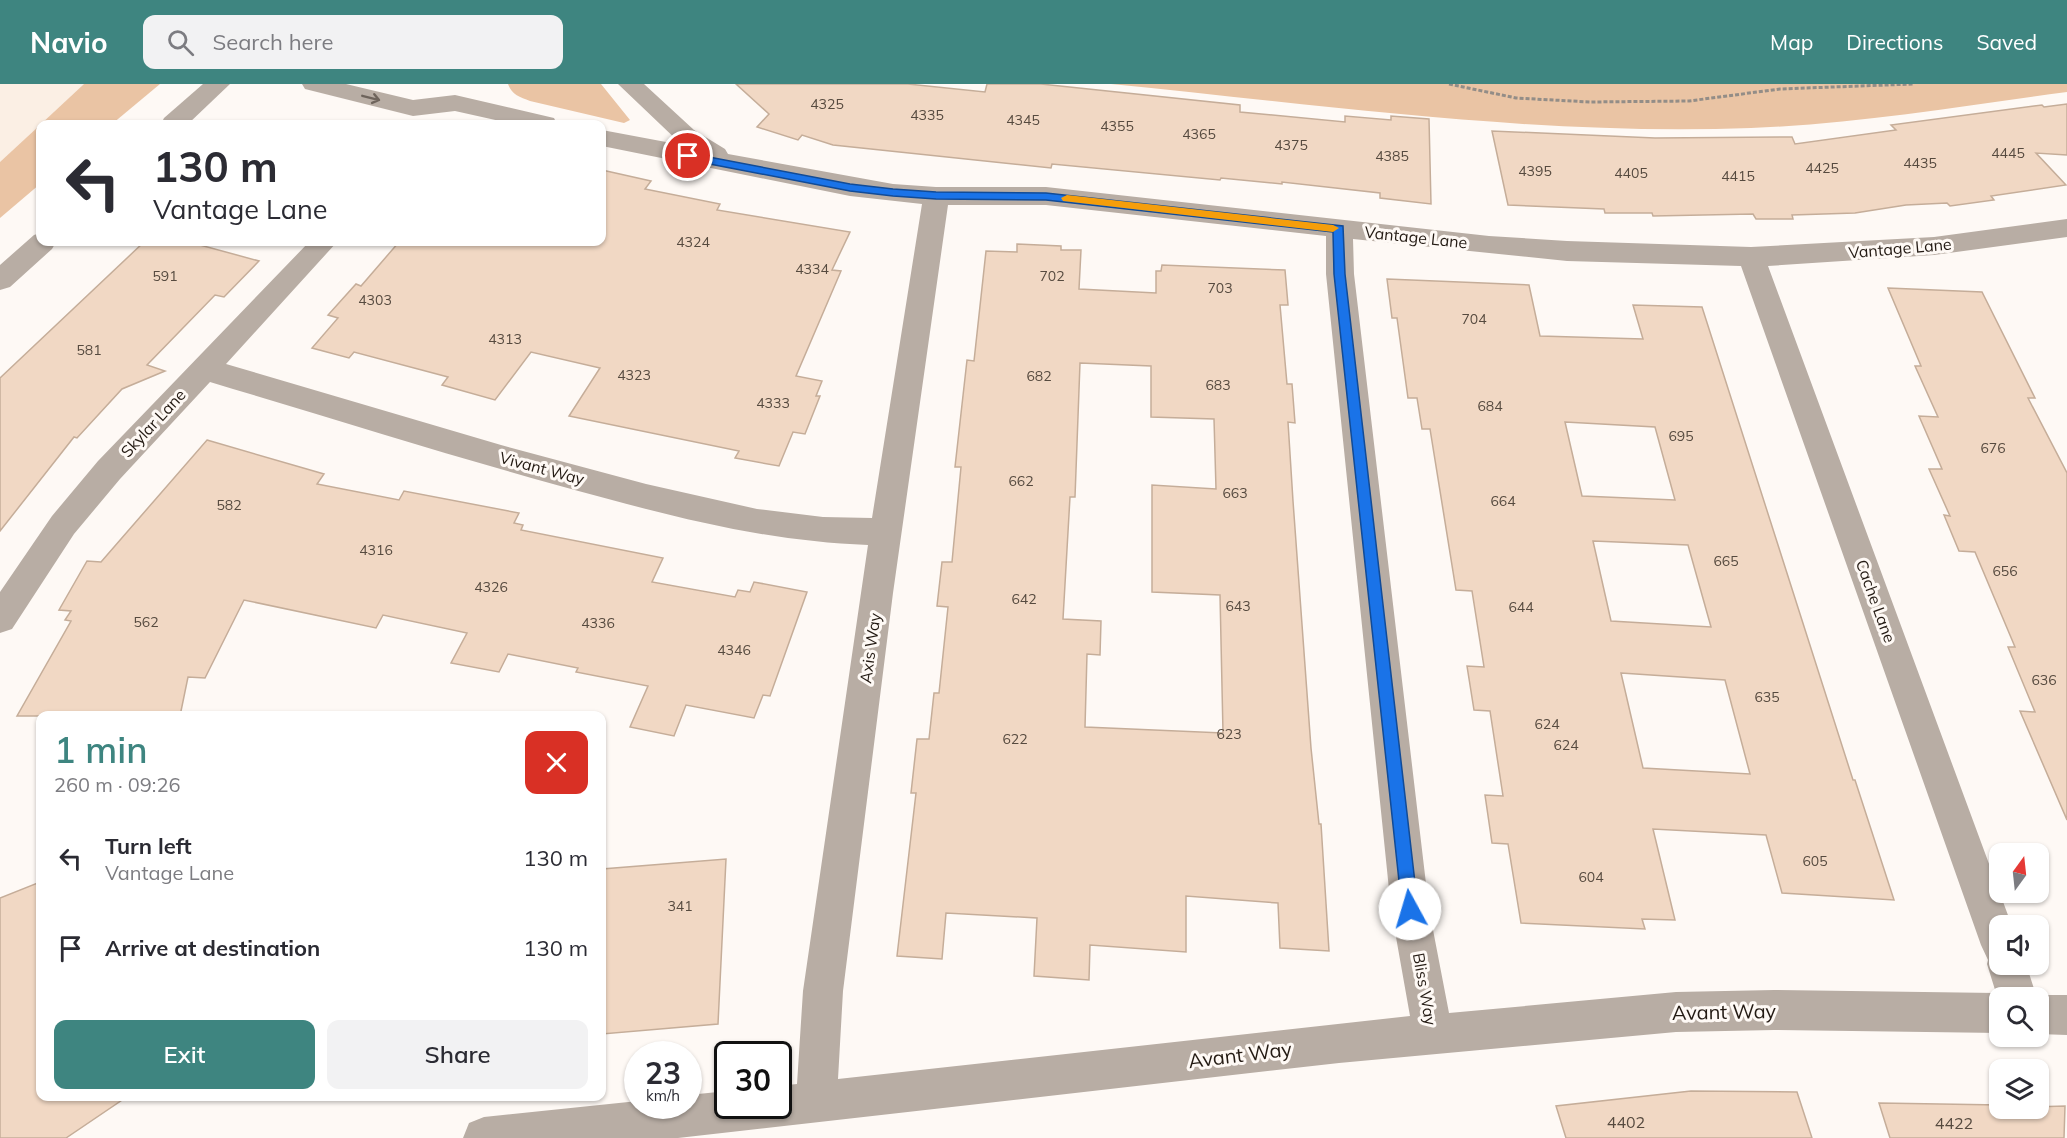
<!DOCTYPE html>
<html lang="en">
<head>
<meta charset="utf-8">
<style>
	:root { --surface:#fff; --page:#f2f2f3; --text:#2b2b33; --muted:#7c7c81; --accent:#3e8580 }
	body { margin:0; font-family:Mulish,sans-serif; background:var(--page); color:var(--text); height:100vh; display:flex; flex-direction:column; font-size:22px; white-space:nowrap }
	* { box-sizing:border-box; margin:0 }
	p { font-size:20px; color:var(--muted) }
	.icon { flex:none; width:33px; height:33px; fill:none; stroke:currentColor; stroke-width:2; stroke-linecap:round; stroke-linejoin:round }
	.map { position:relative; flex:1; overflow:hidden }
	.sheet { position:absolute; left:36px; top:627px; width:570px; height:390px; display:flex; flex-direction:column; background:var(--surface); border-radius:12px; box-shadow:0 2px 4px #0004 }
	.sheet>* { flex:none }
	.guide { position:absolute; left:36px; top:36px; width:570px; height:126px; border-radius:12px; box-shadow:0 2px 4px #0004; background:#fff; color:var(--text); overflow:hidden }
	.needle { width:39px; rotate:15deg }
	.buttons { position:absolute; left:1989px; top:759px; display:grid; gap:12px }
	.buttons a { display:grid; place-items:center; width:60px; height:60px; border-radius:12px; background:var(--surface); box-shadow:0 2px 4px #0004; font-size:30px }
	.speed { position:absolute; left:624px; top:957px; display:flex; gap:12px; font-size:30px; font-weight:700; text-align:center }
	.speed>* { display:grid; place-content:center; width:78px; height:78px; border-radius:50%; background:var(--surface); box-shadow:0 2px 4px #0004; line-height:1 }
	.speed small { font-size:15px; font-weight:400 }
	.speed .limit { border:3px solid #111; border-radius:9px; background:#fff; color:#111 }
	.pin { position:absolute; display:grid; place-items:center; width:51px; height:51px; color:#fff; margin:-26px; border:3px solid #fff; border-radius:50%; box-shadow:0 2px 6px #0007 }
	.me { position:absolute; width:66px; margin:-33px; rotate:354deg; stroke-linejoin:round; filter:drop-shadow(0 0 4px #0008) }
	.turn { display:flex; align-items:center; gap:21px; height:126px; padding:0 18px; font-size:27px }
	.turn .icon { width:78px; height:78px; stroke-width:2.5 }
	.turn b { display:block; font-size:42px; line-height:51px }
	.round { display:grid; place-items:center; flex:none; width:63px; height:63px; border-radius:12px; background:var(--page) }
	.overview { display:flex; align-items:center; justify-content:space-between; height:102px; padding:0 18px }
	h1 { font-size:36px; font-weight:600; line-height:45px; color:var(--accent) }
	.primary-button { display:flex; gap:12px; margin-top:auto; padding:12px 18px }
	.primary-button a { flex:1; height:69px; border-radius:12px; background:var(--accent); color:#fff; font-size:24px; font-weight:600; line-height:69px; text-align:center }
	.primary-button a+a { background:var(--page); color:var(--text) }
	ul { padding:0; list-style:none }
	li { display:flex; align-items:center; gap:18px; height:90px; padding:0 18px }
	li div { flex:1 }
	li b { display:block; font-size:22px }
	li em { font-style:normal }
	header { display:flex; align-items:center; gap:36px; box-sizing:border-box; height:84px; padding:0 30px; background:var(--accent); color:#fff }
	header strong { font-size:28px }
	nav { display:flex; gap:33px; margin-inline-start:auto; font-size:21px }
	.search { width:420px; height:54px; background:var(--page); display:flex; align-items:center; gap:15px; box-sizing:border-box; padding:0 21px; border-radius:12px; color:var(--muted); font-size:22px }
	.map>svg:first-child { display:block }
</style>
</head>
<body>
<header>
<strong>Navio</strong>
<div class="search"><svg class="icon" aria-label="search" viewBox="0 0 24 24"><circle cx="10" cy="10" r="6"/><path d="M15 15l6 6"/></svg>Search here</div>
<nav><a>Map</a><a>Directions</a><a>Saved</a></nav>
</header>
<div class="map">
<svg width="2067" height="1054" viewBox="0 0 2067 1054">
	<rect width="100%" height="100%" fill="#fef9f5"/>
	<polygon fill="#fbefe4" points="0,0 84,0 0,78"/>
	<g fill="#eac4a4">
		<polygon points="84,0 160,0 112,40 41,40"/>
		<path d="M508,0H601L630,36L624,39L530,17C520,13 512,11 508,0Z"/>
		<path d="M1111,0H2067V8C1962,22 1857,40 1751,44C1538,52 1322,21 1111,0Z"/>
		<polygon points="40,41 40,100 0,134 0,78"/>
	</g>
	<g fill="#f1d8c4" stroke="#c5ad99" stroke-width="1.5" fill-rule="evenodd">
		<polygon points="736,0 908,0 985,8 987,0 1041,0 1240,21 1240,28 1345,38 1345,32 1391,36 1391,32 1429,35 1431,120 1380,114 1380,109 1282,98 1282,100 1221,94 1220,96 1052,80 1051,84 833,61 802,51 798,56 757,43 769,30"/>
		<polygon points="2067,20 2067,71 2036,69 2066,101 1991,112 1994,116 1950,122 1947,119 1906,121 1855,129 1792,131 1793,135 1756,135 1753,130 1653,132 1652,129 1605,129 1604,125 1508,121 1492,47 1655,54 1792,53 1795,60 1896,46 1891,41 2042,21 2044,23"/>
		<polygon points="602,86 651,97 645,105 720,120 717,126 850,148 832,186 841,187 796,292 822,297 816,312 820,312 805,350 793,348 779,382 735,374 739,367 569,332 600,284 531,268 495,316 442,301 448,293 354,268 349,274 312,264 338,234 328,231 356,200 361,202 399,158 602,158"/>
		<polygon points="144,158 189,158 259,177 224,213 215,211 147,281 165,287 122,305 77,354 74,353 0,447 0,294"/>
		<path d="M1017,160L1061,162V166H1081L1079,205L1156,209V187H1161L1162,181L1285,186L1288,221H1280L1287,300H1292L1295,339L1288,338L1293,417L1311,664L1319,740H1321L1329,867L1280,864L1278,819L1186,812V868L1090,861L1089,896L1034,892L1037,834L946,829L942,875L897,872L916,709H911L917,655H929L934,609H939L948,523L937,522L942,478H952L961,383H955L967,276L974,277L986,167L1017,168ZM1080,279L1151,282V333L1214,335L1216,405L1152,401V508L1220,511L1223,649L1085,643L1087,570L1100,571L1101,537L1063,535L1070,413H1075Z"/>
		<path d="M1387,195L1529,201L1540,252L1643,255L1633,221L1702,223L1853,696H1855L1894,816L1782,809L1766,751L1653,745L1675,836L1642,835L1645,845L1521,839L1508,760L1492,759L1485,711L1503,712L1490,627L1474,626L1467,582L1484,583L1472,507L1456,506L1430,345H1422L1417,314H1408L1397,234H1392ZM1565,338L1655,343L1675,416L1582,412ZM1593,457L1688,461L1711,543L1611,537ZM1621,589L1725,596L1750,690L1643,684Z"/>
		<polygon points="1888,204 1982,208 2035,314 2028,314 2067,389 2067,736 2020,627 2035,628 2008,563 2015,563 1975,468 1959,467 1944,431 1950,432 1929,385 1942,385 1919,332 1938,333 1915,282 1921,282"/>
		<polygon points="207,356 324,390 317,400 399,416 404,407 519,429 514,439 523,441 521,446 663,474 652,498 735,513 738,506 750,508 754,498 807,508 770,612 763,611 754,634 686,621 674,652 630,643 648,602 576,588 578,584 508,570 499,588 451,579 467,549 383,531 376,544 244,516 205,594 188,593 180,632 17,632 71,537 65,536 71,527 59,526 87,477 101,478"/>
		<polygon points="726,775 718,940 602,950 602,785"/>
		<polygon points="40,798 40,1012 128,1012 66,1054 0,1054 0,814"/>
		<polygon points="1691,1007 1797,1008 1812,1054 1566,1054 1556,1022"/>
		<polygon points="1879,1019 2000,1021 2000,1024 2065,1022 2064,1054 1890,1054"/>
	</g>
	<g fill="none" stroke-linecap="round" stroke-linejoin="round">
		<polyline stroke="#938d87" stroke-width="3" stroke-dasharray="4 2" stroke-linecap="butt" points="1449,0 1516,14 1590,18 1689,17 1780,5 1913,0"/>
		<g fill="#b8ada4" fill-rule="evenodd">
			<polygon points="203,0 230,0 188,40 161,40 164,34"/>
			<polygon points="302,0 346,0 413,16 455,11 554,34 557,40 513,40 455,27 413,32 305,5"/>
			<path d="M618,0H644L694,46L725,65L728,70L893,100L936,103H1046L1489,152L1567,157L1751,163L1934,153L2067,135V153L1934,171L1768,182L2012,842H2000V880H2026L2036,911H2067V951L2038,950V914H2000V949L1774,946L1676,948L1339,979L678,1054H463L469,1039L484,1033L638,1017V1022H688V1011L728,1007V1022H778V1002L797,1000L803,907L868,461C757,457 659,429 553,400C438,368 324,332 210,298L120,395L74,450L12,545L0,549V508L52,432L98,377L309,158H337L226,280L501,361L646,400L757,425L823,433L872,434L922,120L850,112L602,62V46L682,61ZM948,121H1046L1326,152V190L1391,825L1410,932L838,995L843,907L893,509ZM1353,155L1567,177L1741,182L1981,861L1988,876L1987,880L1996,909L1774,906L1676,908L1449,929L1429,825L1354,190Z"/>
			<polygon points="40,149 40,158 56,158 52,165 10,203 0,206 0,181 34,151"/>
		</g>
	</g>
	<defs><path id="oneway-shaft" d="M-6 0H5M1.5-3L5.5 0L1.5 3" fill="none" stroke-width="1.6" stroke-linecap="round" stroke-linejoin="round" transform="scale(1.5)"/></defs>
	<use stroke="#6e645c" href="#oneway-shaft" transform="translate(371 14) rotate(14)"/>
	<polygon fill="#1a73e8" stroke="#114b97" stroke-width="1.5" points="688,69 850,100 893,105 936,108 1046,109 1343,142 1345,190 1418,825 1416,831 1410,833 1404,831 1402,825 1334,190 1333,148 1046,116 936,115 893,112 850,107 684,75 683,72"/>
	<polygon fill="#f59e0b" points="1067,111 1333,141 1339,144 1333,148 1063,117 1061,114"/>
	<g text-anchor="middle" stroke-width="6" stroke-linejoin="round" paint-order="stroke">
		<g font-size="14" fill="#564a3f">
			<text x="827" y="25">4325</text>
			<text x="927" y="36">4335</text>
			<text x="1023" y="41">4345</text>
			<text x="1117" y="47">4355</text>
			<text x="1199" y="55">4365</text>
			<text x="1291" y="66">4375</text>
			<text x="2008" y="74">4445</text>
			<text x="1392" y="77">4385</text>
			<text x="1920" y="84">4435</text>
			<text x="1822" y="89">4425</text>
			<text x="1535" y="92">4395</text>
			<text x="1631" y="94">4405</text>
			<text x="1738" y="97">4415</text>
			<text x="693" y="163">4324</text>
			<text x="812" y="190">4334</text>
			<text x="165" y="197">591</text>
			<text x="1052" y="197">702</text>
			<text x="1220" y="209">703</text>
			<text x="375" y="221">4303</text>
			<text x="1474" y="240">704</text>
			<text x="505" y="260">4313</text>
			<text x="89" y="271">581</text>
			<text x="634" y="296">4323</text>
			<text x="1039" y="297">682</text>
			<text x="1218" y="306">683</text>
			<text x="773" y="324">4333</text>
			<text x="1490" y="327">684</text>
			<text x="1681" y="357">695</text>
			<text x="1993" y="369">676</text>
			<text x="1021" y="402">662</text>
			<text x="1235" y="414">663</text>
			<text x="1503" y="422">664</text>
			<text x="229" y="426">582</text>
			<text x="376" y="471">4316</text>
			<text x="1726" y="482">665</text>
			<text x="2005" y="492">656</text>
			<text x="491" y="508">4326</text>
			<text x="1024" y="520">642</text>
			<text x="1238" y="527">643</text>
			<text x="1521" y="528">644</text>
			<text x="146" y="543">562</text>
			<text x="598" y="544">4336</text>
			<text x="734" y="571">4346</text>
			<text x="2044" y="601">636</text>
			<text x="1767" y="618">635</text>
			<text x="1547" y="645">624</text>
			<text x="1229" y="655">623</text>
			<text x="1015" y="660">622</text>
			<text x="1566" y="666">624</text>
			<text x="1815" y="782">605</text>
			<text x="1591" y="798">604</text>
			<text x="680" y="827">341</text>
		</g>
		<g font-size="16" fill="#231a13" stroke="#fef9f5">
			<text transform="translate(1416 153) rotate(6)" y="6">Vantage Lane</text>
			<text transform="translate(1900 164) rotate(-5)" y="6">Vantage Lane</text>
			<text transform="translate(153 339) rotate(-47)" y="6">Skylar Lane</text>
			<text transform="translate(542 384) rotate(15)" y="6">Vivant Way</text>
			<text transform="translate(1876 517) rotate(70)" y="6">Cache Lane</text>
			<text transform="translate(870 564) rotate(-82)" y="6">Axis Way</text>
			<text transform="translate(1425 905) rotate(80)" y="6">Bliss Way</text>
		</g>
		<g font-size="16" fill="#564a3f">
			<text x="1626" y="1044">4402</text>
			<text x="1954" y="1045">4422</text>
		</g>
		<g font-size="20" fill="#231a13" stroke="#fef9f5">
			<text transform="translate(1724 928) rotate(-1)" y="7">Avant Way</text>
			<text transform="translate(1240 971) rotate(-7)" y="7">Avant Way</text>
		</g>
	</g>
</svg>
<div class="buttons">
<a><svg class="needle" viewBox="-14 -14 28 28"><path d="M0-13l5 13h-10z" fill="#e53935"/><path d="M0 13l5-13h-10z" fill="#7c7c81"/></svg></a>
<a><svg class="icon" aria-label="sound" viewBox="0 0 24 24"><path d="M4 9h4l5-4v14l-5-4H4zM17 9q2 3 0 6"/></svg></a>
<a><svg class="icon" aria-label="search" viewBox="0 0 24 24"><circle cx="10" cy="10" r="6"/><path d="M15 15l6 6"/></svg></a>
<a><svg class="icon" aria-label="layers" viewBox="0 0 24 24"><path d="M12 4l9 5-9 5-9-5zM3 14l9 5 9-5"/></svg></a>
</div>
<div class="speed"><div>23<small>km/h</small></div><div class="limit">30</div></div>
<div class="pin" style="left:688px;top:72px;background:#d93025"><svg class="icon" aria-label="arrive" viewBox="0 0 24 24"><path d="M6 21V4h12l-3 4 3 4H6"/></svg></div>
<svg class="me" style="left:1410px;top:825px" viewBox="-20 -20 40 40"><circle r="19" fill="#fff"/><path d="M0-13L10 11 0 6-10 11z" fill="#1a73e8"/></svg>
<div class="guide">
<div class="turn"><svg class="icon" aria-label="left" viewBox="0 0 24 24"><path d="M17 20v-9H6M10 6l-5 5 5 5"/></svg><div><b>130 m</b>Vantage Lane</div></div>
</div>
<section class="sheet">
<div class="overview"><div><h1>1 min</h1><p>260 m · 09:26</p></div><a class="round" style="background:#d93025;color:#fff"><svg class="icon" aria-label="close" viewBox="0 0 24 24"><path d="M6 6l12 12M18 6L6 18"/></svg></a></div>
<ul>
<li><svg class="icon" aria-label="left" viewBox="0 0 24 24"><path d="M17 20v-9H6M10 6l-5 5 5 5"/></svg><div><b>Turn left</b><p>Vantage Lane</p></div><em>130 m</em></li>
<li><svg class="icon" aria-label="arrive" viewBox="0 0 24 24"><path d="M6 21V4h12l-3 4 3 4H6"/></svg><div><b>Arrive at destination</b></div><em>130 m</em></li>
</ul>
<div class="primary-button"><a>Exit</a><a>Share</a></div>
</section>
</div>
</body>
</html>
